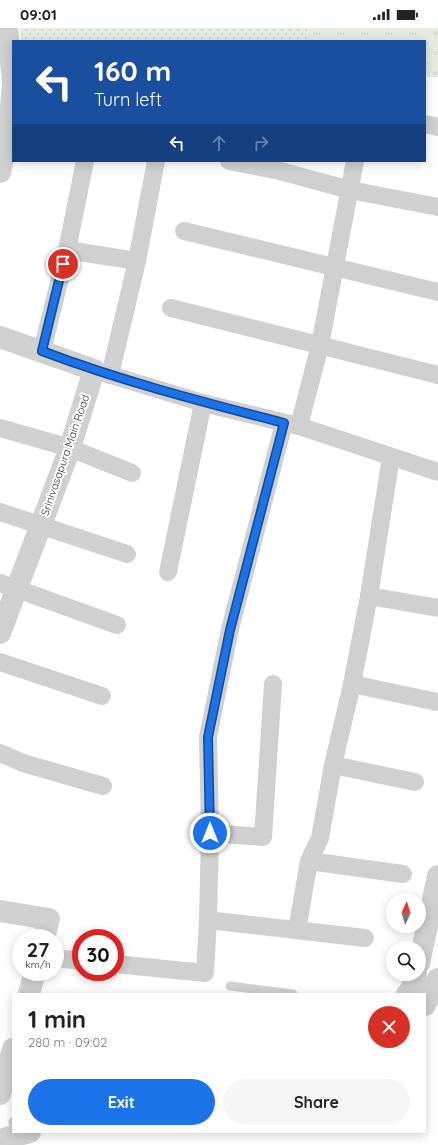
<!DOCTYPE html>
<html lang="en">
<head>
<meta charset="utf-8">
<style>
	:root { --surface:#fff; --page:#f6f6f6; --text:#222; --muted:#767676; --accent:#1a73e8 }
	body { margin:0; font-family:Quicksand,sans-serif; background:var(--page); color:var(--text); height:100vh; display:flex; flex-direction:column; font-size:15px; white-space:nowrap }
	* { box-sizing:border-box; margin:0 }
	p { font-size:13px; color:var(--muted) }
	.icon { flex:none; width:22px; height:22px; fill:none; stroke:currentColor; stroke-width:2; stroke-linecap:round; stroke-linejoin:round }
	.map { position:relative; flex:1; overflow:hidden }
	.drawer { position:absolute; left:12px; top:965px; width:414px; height:140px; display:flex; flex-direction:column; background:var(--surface); border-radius:0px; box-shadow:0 2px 10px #0003 }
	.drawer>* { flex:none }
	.hud { position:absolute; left:12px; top:12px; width:414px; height:122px; border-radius:0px; box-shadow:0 2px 10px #0003; background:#1a4fa0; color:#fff; overflow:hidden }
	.needle { width:26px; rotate:4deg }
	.buttons { position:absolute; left:386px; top:865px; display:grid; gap:8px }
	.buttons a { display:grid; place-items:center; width:40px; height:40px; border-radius:50%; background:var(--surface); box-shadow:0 2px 10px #0003; font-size:20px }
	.speed { position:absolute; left:12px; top:901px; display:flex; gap:8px; font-size:20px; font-weight:700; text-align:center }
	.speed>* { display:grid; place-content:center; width:52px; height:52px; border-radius:50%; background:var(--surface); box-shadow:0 2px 10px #0003; line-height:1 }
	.speed small { font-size:10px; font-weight:400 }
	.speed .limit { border:6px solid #d22; background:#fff; color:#111 }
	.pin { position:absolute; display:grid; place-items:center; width:34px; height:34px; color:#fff; margin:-17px; border:2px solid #fff; border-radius:50%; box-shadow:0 1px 4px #0007 }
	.me { position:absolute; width:44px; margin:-22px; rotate:0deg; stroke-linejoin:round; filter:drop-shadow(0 0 3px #0008) }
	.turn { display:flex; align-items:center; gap:14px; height:84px; padding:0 16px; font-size:18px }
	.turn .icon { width:52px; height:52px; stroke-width:2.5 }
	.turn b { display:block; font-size:28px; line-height:34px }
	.lanes { display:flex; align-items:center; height:38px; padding:0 16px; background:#0003; justify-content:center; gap:20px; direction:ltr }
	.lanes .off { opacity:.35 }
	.round { display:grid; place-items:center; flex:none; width:42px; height:42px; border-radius:21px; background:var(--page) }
	.head { display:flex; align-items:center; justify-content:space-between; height:68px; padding:0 16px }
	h1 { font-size:24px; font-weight:700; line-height:30px }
	.button { display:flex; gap:8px; margin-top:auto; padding:8px 16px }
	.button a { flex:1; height:46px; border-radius:24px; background:var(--accent); color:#fff; font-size:16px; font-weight:700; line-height:46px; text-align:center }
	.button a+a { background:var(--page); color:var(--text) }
	.status { display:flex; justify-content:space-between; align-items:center; height:28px; padding:0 20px; background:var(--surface); direction:ltr }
	.status svg { height:11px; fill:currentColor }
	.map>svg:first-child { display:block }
</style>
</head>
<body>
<div class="status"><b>09:01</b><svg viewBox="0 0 49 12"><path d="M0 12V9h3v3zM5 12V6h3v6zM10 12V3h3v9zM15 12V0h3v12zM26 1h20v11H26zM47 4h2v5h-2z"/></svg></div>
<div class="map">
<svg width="438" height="1117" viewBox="0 0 438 1117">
	<defs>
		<pattern id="grass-tufts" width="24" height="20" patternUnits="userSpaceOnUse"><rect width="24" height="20" fill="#e6ecdf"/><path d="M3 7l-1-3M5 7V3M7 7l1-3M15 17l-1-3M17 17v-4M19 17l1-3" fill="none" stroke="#c6cbc0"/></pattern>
		<pattern id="park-dots" width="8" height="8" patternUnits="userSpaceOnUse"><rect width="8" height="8" fill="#e6ecdf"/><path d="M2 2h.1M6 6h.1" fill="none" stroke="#c6cbc0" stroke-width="1.8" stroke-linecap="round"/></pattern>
	</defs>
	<rect width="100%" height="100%" fill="#fff"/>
	<polygon fill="url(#grass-tufts)" points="309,0 438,0 438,49 425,49 425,13 311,13"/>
	<polygon fill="url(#park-dots)" points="20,0 309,0 311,13 21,13"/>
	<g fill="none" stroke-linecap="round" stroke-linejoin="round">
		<g stroke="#d0d0d0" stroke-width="9">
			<polyline points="230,958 293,966"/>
			<polyline points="13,1094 13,1095"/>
		</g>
		<g stroke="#d0d0d0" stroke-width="18">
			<polyline points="425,96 438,99"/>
			<polyline points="229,133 280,143 350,162 438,179"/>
			<polyline points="184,203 438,264"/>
			<polyline points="67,222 137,233"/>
			<polyline points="171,280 438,347"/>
			<polyline points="42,323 67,222 85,133"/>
			<polyline points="94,342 203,375 299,398 438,444"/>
			<polyline points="110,347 137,233 156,133"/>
			<polyline points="299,398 320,317 355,133"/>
			<polyline points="0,400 70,420 132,445"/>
			<polyline points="0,484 127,526"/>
			<polyline points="168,544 203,375"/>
			<polyline points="0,555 117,597"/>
			<polyline points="369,568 438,580"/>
			<polyline points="0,634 102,668"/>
			<polyline points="352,656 437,674"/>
			<polyline points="0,725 23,735 103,758"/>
			<polyline points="333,737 415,754"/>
			<polyline points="210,805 263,809 273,656"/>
			<polyline points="309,833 403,846"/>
			<polyline points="208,892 210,805 208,709 230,601 284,395"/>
			<polyline points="297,902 309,833 320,810 333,737 352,656 369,568 391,429"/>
			<polyline points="55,930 81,933"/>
			<polyline points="115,936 205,945 208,892 365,910"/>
		</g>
		<g stroke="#d0d0d0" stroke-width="22">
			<polyline points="7,0 13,53"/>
			<polyline points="0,144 9,104 13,54"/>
			<polyline points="0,309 94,342 70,420 0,605"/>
			<polyline points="0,883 49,891 44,910"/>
			<polyline points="419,935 438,848"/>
			<polyline points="29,966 35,944"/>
			<polyline points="407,966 411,962 416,946"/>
			<polyline points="425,977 438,951"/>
			<polyline points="0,1066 13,1021"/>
			<polyline points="0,1112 30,1104"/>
		</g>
	</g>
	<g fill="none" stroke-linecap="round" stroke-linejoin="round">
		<defs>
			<path id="route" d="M63,236L42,323C121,353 203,374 284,395L230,602L208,709L210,805"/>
		</defs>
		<use href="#route" stroke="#114b97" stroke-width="10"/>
		<use href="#route" stroke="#1a73e8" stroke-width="7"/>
	</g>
	<g text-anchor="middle" stroke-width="4" stroke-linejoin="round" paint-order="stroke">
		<g font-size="11" fill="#333" stroke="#fff">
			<text transform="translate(65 427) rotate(-71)" y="4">Srinivasapura Main Road</text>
		</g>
	</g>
</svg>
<div class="buttons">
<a><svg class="needle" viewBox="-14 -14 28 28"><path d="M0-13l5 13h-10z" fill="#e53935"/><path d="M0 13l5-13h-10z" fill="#767676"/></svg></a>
<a><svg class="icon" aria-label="search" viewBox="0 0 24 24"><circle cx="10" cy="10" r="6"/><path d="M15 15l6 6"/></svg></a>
</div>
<div class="speed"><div>27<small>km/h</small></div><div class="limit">30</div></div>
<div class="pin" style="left:63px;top:236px;background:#d93025"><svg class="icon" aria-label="arrive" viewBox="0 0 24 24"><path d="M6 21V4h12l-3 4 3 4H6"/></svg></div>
<svg class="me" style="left:210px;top:805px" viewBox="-20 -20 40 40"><circle r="17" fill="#1a73e8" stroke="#fff" stroke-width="3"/><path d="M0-11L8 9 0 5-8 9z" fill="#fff"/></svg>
<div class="hud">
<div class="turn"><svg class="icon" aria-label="left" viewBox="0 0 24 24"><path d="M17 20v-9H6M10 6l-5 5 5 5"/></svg><div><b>160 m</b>Turn left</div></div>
<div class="lanes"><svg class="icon" aria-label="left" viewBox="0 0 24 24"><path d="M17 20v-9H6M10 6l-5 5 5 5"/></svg><svg class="icon off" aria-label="ahead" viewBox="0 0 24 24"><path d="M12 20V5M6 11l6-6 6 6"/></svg><svg class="icon off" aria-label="right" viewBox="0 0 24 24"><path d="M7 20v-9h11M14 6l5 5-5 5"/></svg></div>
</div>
<section class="drawer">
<div class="head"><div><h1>1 min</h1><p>280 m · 09:02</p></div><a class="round" style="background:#d93025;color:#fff"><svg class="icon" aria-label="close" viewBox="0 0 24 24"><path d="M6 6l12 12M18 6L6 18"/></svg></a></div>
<div class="button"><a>Exit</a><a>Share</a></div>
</section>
</div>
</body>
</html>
